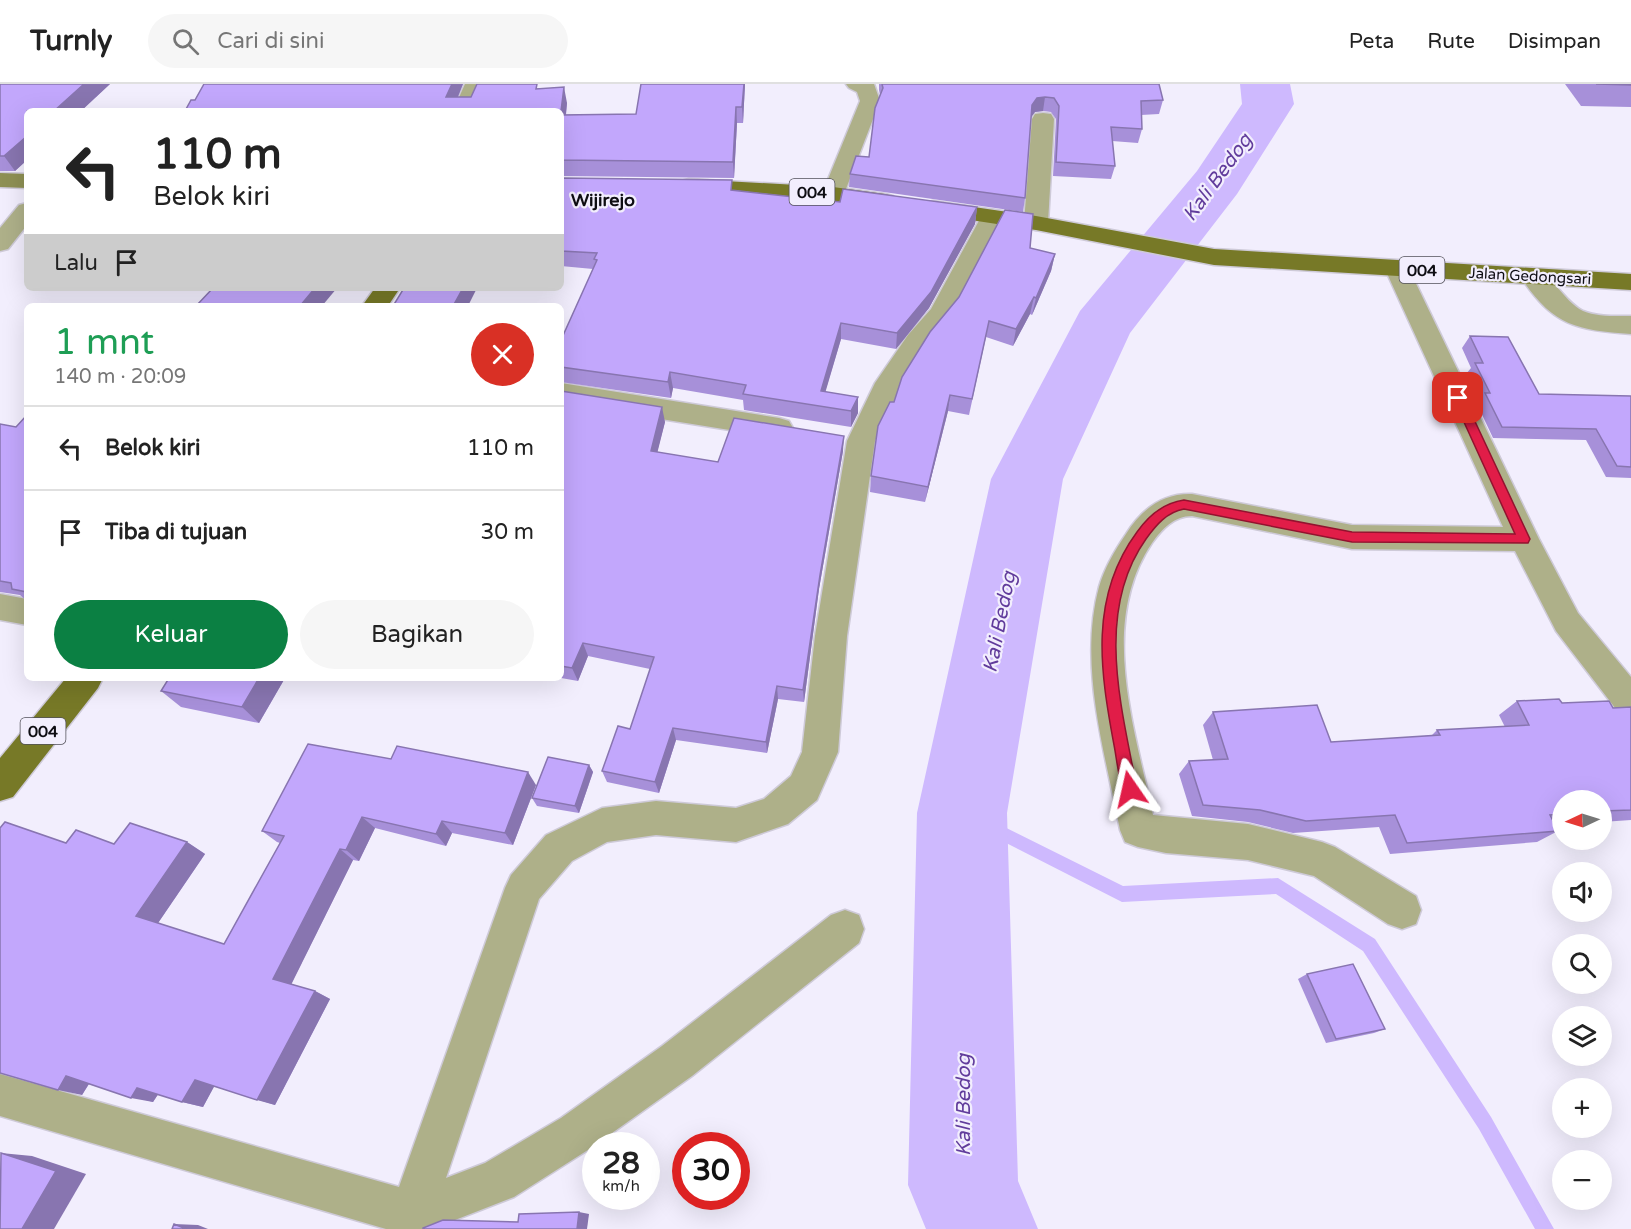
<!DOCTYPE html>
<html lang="id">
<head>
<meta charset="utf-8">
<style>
	:root { --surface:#fff; --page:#f6f6f6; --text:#222; --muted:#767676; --line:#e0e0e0; --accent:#0b8043 }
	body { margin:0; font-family:"Varela Round",sans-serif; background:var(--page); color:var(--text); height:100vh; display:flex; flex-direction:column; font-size:22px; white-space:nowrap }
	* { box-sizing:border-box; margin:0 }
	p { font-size:20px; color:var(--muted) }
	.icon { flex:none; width:33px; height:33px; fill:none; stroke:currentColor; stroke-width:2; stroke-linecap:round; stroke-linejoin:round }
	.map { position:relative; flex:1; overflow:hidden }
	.drawer { position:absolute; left:24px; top:219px; width:540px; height:378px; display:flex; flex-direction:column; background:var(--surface); border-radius:9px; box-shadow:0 6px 24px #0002 }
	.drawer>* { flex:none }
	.banner { position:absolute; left:24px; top:24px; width:540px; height:183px; border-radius:9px; box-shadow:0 6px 24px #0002; background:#fff; color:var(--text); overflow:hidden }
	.needle { width:39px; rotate:266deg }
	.fabs { position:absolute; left:1552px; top:706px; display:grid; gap:12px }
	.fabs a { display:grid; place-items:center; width:60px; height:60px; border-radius:50%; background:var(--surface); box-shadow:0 6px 24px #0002; font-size:30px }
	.speed { position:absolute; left:582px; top:1048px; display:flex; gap:12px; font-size:30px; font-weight:700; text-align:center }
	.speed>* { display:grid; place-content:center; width:78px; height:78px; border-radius:50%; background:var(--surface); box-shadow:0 6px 24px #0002; line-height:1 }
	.speed small { font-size:15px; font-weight:400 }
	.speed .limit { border:9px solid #d22; background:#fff; color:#111 }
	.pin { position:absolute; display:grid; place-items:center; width:51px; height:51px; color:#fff; margin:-26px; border-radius:12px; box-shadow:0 3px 9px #0006 }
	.me { position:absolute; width:66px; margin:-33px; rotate:349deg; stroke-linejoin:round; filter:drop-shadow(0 0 4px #0008) }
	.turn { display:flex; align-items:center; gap:21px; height:126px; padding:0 30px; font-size:27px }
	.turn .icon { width:78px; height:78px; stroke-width:2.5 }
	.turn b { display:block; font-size:42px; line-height:51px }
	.then { display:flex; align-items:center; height:57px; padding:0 30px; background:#0003; gap:12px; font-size:22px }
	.round { display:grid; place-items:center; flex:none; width:63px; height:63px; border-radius:32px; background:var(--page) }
	.head { display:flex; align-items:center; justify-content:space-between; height:102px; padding:0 30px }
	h1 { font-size:36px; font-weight:600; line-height:45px; color:#1e9e55 }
	.action { display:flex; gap:12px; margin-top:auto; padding:12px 30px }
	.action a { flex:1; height:69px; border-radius:36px; background:var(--accent); color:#fff; font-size:24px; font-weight:600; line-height:69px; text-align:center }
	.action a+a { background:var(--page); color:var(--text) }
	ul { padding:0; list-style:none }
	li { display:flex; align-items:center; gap:18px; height:84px; padding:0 30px; border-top:2px solid var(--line) }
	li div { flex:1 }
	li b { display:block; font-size:22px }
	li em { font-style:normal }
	header { display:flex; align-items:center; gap:36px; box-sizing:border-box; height:84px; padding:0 30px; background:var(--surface); border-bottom:2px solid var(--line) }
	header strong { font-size:28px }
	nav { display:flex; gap:33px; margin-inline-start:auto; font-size:21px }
	.search { width:420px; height:54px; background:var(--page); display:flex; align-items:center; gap:15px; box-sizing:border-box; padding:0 21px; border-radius:33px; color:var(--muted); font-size:22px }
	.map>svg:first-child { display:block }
</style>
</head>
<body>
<header>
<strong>Turnly</strong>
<div class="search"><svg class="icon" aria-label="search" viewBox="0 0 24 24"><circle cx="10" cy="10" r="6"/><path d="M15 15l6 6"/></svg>Cari di sini</div>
<nav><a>Peta</a><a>Rute</a><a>Disimpan</a></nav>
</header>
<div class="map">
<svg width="1631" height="1145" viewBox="0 0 1631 1145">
	<rect width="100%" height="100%" fill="#f2eefd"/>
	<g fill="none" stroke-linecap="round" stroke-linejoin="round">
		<polygon fill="#ceb9fe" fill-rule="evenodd" points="962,722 1123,802 1278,794 1375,855 1491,1033 1554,1145 1535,1145 1479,1045 1363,867 1276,810 1122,818 957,734 955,729 957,724"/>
		<polygon fill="#ceb9fe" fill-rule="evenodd" points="1240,0 1290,0 1294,20 1237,110 1130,249 1063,395 1007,729 1018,1097 1038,1145 926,1145 908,1101 917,729 991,395 1080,227 1197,87 1242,20"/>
		<defs>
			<g id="minor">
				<polygon points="465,0 485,0 475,27 453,27"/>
				<polygon points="846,0 874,0 880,17 844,110 841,115 833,117 825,115 822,110 860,17 857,8 849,4"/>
				<polygon points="1043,29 1051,30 1054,35 1048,139 1044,144 1036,146 1028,144 1024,139 1032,35 1035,30"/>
				<polygon points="27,119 27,141 8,165 0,167 0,144 19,121"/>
				<polygon points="993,126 1001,128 1005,133 954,229 926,263 898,308 875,357 847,552 838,668 817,716 788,740 736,758 656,751 607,758 572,777 539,815 446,1094 485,1079 561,1034 662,962 831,831 845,826 859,831 864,845 859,859 692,992 591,1064 514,1113 432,1145 386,1145 0,1032 0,990 399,1103 505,804 511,791 546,751 602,724 656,717 736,724 764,715 791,692 802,668 815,552 847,357 875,299 908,251 931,225 981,133 985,128"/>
				<path d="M1397,177L1406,180L1409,185L1539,455L1578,529L1631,593V633L1619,629L1556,547L1515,467L1352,465L1192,432C1174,432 1162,445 1152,459C1098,539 1135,645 1153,731L1248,740L1322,758L1335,763L1416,812L1421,826L1416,840L1402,845L1388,840L1314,792L1248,776L1166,769L1138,763L1125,758L1120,746C1105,668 1078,582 1099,503C1104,485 1115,466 1126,450C1141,426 1162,409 1192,410L1352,441L1503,443L1385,185L1388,180Z"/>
				<path d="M1532,184C1553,190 1563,217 1583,227C1597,233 1616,232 1631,232V250C1575,246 1552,241 1520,192L1523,186Z"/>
				<polygon points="561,299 779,334 789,337 793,344 789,351 779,354 561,319"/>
				<polygon points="0,510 27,515 27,541 0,536"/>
			</g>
			<polygon id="secondary" points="0,89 27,90 27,104 0,103"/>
			<g id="primary">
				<polygon points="689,95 833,103 885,110 893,112 897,117 893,122 885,124 833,117 681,107 678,102 681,97"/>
				<polygon points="933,117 1036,132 1214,165 1631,190 1631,206 1214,181 1036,146 925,129 921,124 925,119"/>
				<polygon points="375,204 400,204 388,222 362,222"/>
				<polygon points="66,594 103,594 98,604 13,713 0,717 0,674"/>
			</g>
		</defs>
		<use href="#minor" stroke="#cecad8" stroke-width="3"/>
		<use href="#secondary" stroke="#cecad8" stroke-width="3"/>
		<use href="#primary" stroke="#cecad8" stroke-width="3"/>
		<use href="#minor" fill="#aeb089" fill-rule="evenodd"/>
		<use href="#secondary" fill="#8e9054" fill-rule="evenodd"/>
		<use href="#primary" fill="#777927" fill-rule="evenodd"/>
	</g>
	<g fill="#a790d9">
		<polygon points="0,0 110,0 81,27 27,27 27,76 15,87 0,87"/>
		<polygon points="204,0 463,0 458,13 471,13 540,4 567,19 566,31 636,30 641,0 745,0 743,39 737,39 734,94 561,92 561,27 195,16"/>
		<polygon points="879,0 1159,0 1163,16 1159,30 1141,31 1142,45 1138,59 1112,57 1115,82 1111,95 1053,92 1056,35 1051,28 1043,27 1035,28 1031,32 1025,114 1023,128 849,103 850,90 869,73 880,11 879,6"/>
		<polygon points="1565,0 1631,0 1631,23 1581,22"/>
		<polygon points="561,94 732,106 840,118 977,123 975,140 929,224 896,265 841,255 825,308 858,329 851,343 744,326 743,316 673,304 671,314 561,298 561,256 593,185 561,182"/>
		<polygon points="1030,164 1055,170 1051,187 1032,231 1030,230 1013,262 986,253 969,331 948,327 925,418 870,408 871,392 894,318"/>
		<polygon points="1470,252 1539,310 1631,312 1631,394 1606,393 1586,356 1493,354 1477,320 1479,317 1466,290 1471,284 1462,264"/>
		<polygon points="561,307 665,338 657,368 718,378 843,367 819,505 804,618 778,615 767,669 676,656 659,709 607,698 602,687 630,645 650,585 588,572 578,597 561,594"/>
		<polygon points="27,331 27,517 20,511 0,508 0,340 16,343"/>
		<polygon points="169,594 285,594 259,639 181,623 161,607"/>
		<polygon points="1517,617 1562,619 1613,624 1631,623 1631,736 1602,738 1602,717 1563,717 1563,740 1555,741 1558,747 1537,758 1390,770 1379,743 1293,749 1248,738 1192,732 1179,690 1189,677 1213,676 1203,641 1213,628 1331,658 1431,652 1437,646 1505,643 1499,631"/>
		<polygon points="391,675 536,701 513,761 452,749 446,762 375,744 359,777 353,776 291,900 315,907 330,915 275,1021 214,1002 203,1023 182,1018 158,1010 153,1018 89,1000 82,1011 66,759 114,760 187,758 205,770 158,839 224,860 280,759 277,758 262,747"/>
		<polygon points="589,681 593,688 579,729 537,722 532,714"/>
		<polygon points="1307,890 1385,945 1374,949 1326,959 1298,895"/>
	</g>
	<g fill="#8875b0">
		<polygon points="84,0 110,0 81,27 54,27"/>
		<polygon points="452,0 463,0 452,27 446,13"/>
		<polygon points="744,0 745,0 743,39 742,23"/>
		<polygon points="564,3 567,19 564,47 561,35 561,27"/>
		<polygon points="1045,13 1043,27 1035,28 1030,35 1032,21 1037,14"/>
		<polygon points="736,23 737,39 734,94 733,78"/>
		<polygon points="27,52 27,76 15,87 4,72"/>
		<polygon points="977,123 975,140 929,224 896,265 897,249"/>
		<polygon points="1055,170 1051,187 1032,231 1036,214"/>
		<polygon points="315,204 337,204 322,222 300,222"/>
		<polygon points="463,204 477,204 468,222 453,222"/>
		<polygon points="1034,213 1030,230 1013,262 1016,245"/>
		<polygon points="841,239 841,255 821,323 821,307"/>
		<polygon points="670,288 673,304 671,314 668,298"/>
		<polygon points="950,311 948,327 925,418 928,403"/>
		<polygon points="858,313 858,329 851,343 851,327"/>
		<polygon points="662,323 665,338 654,382 651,367"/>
		<polygon points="844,352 843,367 819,505 804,618 803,606 820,491"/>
		<polygon points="583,559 588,572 578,597 572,584"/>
		<polygon points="259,594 285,594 259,639 242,623"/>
		<polygon points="777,602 778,615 767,669 766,658"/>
		<polygon points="673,644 676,656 659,709 655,698"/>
		<polygon points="589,681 593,688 579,729 575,722"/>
		<polygon points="528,688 536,701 513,761 505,749"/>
		<polygon points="362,733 375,744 359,777 346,766"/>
		<polygon points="442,737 452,749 446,762 436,750"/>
		<polygon points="187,758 205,770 156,842 136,832"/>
		<polygon points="340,765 353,776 290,903 273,895"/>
		<polygon points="315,907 330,915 275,1021 257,1016"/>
		<polygon points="66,992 90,998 82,1011 58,1006"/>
		<polygon points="195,996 215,1001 203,1023 182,1018"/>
		<polygon points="137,1004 159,1009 153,1018 131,1014"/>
		<polygon points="1,1069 32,1072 86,1090 54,1145 22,1145"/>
		<polygon points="579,1128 589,1130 587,1145 577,1145"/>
		<polygon points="174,1140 198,1141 208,1145 186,1145"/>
	</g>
	<g fill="#c2a7fc" stroke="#8875b0" stroke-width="1.5">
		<polygon points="0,0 84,0 54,27 27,27 27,52 4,72 0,72"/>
		<polygon points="204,0 452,0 446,13 471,13 477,0 537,0 536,5 564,3 561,27 185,27 191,16 195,16"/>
		<polygon points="641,0 744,0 742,23 736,23 733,78 561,76 561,31 636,30"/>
		<polygon points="882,0 1159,0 1163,16 1141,17 1142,45 1111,43 1115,82 1056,78 1059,22 1054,14 1045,13 1037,14 1032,21 1025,114 850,90 856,72 869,73 875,24 883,4"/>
		<polygon points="1596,0 1631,0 1631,1"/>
		<polygon points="561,94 732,96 731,106 840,118 843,105 977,123 931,208 897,249 841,239 821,307 858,313 851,327 743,310 746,301 670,288 668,298 561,283 561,256 597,176 594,175 597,169 561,167"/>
		<polygon points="1005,126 1033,130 1030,164 1055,170 1036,214 1034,213 1016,245 989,237 972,315 950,311 928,403 871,392 878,342 890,318 894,318 902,293 930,248 959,213"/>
		<polygon points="213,204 315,204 300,222 196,222"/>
		<polygon points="404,204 463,204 453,222 393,222"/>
		<polygon points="1470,252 1508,253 1539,310 1631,312 1631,383 1617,382 1596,345 1502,343 1485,309 1490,309 1475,279 1483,279"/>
		<polygon points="561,307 662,323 651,367 718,378 734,334 844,352 820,491 803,606 777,602 766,658 673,644 655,698 602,687 618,642 630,645 654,573 583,559 572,584 561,582"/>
		<polygon points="27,331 27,508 12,505 11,499 0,497 0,340 16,343"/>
		<polygon points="169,594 259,594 242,623 161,607"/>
		<polygon points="1559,615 1562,619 1609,617 1613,624 1631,623 1631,726 1602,727 1602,717 1563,717 1563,730 1550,731 1558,747 1407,759 1395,731 1306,737 1260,726 1203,721 1189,677 1228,675 1213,628 1317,621 1331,658 1440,651 1437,646 1529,641 1517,617"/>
		<polygon points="308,660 391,675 397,662 528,688 505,749 442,737 436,750 362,733 346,766 340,765 273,895 315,907 257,1016 195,996 182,1018 137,1004 131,1014 66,992 58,1006 0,989 0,744 5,738 66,759 76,746 114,760 130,739 187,758 136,832 224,860 284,752 262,747"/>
		<polygon points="548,673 589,681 575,722 532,714"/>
		<polygon points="1353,880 1385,945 1336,955 1307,890"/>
		<polygon points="1,1069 56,1087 22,1145 0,1145"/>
		<polygon points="579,1128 577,1145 423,1145 423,1144 443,1136 518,1138 519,1130"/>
		<polygon points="174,1140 186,1145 172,1145"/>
	</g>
	<path fill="#e11d48" stroke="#92132f" stroke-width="1.5" d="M1458,310L1464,314L1530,455L1528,459L1352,458L1184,425C1167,428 1156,441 1146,455C1094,528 1122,625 1137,705L1135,710L1130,712L1125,710C1118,695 1117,676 1114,661C1100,586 1089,513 1137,448C1149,431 1163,419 1184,416L1352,448L1515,450L1453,314Z"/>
	<g text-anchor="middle" stroke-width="4.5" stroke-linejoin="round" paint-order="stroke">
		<g font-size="15" fill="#0e0d13" stroke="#f2eefd">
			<text transform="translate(1530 192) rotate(3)" y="5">Jalan Gedongsari</text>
		</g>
		<g fill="#f2eefd" stroke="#525059" stroke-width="1.5">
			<rect x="789.5" y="95" width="45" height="26" rx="4.5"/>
			<rect x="1399.5" y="173" width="45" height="26" rx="4.5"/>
			<rect x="20.5" y="634" width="45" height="26" rx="4.5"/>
		</g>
		<g font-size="16" font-weight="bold" fill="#0e0d13">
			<text x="812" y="114">004</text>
			<text x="1422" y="192">004</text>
			<text x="43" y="653">004</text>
		</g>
		<g font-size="18" font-weight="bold" fill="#0e0d13" stroke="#f2eefd">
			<text x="603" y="122">Wijirejo</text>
		</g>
		<g font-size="20" font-style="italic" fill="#613c9c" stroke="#f2eefd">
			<text transform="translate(1217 93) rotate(-54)" y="7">Kali Bedog</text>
			<text transform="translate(999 538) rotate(-79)" y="7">Kali Bedog</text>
			<text transform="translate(963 1021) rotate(-90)" y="7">Kali Bedog</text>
		</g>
	</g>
</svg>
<div class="fabs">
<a><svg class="needle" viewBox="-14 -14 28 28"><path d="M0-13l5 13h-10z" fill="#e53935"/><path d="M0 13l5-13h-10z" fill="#767676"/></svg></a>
<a><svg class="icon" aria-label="sound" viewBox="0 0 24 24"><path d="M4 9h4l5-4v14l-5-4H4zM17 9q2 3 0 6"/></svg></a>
<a><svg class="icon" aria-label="search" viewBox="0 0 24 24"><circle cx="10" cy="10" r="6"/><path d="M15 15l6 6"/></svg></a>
<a><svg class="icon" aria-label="layers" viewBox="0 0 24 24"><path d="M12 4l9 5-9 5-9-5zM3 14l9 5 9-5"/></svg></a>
<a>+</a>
<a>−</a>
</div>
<div class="speed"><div>28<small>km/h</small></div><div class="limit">30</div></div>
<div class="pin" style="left:1458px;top:314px;background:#d93025"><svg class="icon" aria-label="arrive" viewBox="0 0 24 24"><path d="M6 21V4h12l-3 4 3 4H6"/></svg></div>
<svg class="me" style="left:1130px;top:705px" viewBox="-20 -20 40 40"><path d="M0-17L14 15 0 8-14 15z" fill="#e11d48" stroke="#fff" stroke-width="4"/></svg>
<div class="banner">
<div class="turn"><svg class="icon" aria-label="left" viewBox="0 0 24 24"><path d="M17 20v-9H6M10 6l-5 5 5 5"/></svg><div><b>110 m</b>Belok kiri</div></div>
<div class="then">Lalu<svg class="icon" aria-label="arrive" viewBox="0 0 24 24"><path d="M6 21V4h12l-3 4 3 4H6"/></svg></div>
</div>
<section class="drawer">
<div class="head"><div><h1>1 mnt</h1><p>140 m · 20:09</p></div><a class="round" style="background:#d93025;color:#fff"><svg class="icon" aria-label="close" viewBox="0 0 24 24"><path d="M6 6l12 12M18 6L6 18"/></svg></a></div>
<ul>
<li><svg class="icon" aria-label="left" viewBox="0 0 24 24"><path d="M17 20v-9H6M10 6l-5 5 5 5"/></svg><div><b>Belok kiri</b></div><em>110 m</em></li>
<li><svg class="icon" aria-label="arrive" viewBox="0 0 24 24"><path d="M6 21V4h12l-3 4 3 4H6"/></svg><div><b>Tiba di tujuan</b></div><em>30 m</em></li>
</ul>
<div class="action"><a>Keluar</a><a>Bagikan</a></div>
</section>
</div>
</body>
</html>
